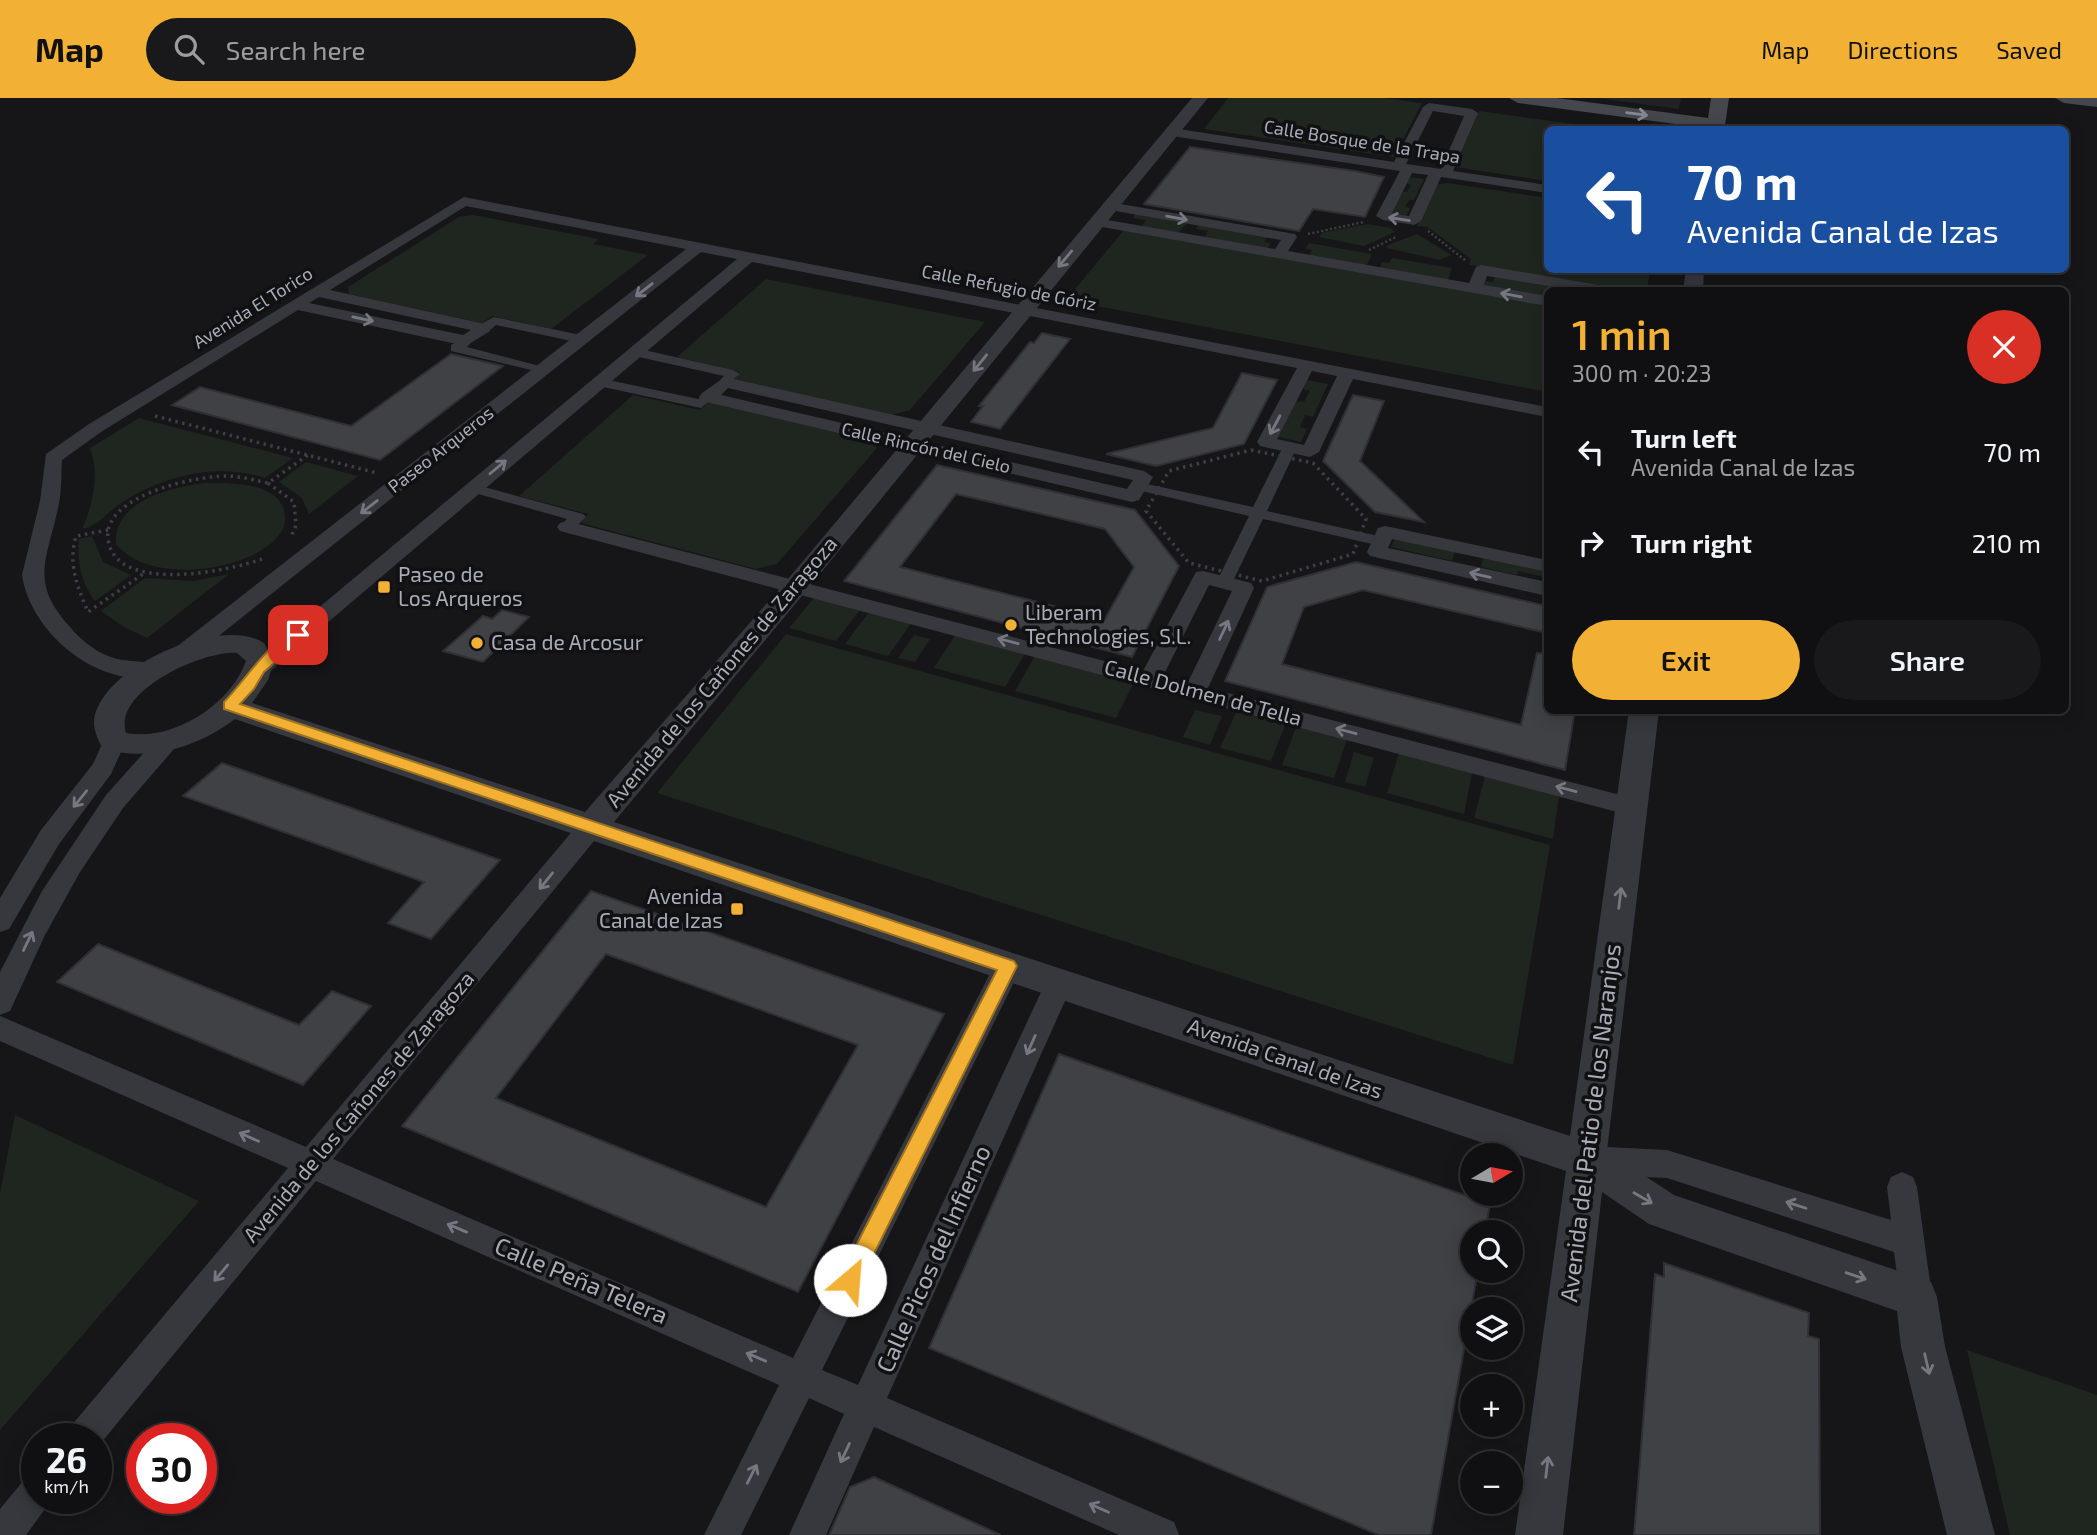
<!DOCTYPE html>
<html lang="en">
<head>
<meta charset="utf-8">
<style>
	:root { --surface:#101012; --page:#19191b; --text:#f1f3f6; --muted:#9c9d9f; --line:#303032; --accent:#f2b134 }
	body { margin:0; font-family:"Exo 2",sans-serif; background:var(--page); color:var(--text); height:100vh; display:flex; flex-direction:column; font-size:26px; white-space:nowrap }
	* { box-sizing:border-box; margin:0 }
	p { font-size:23px; color:var(--muted) }
	.icon { flex:none; width:38px; height:38px; fill:none; stroke:currentColor; stroke-width:2; stroke-linecap:round; stroke-linejoin:round }
	.map { position:relative; flex:1; overflow:hidden }
	.panel { position:absolute; left:1544px; top:189px; width:525px; height:427px; display:flex; flex-direction:column; background:var(--surface); border-radius:10px; box-shadow:0 4px 18px #0003,0 0 0 2px var(--line) }
	.panel>* { flex:none }
	.top-card { position:absolute; left:1544px; top:28px; width:525px; height:147px; border-radius:10px; box-shadow:0 4px 18px #0003,0 0 0 2px var(--line); background:#1a4fa0; color:#fff; overflow:hidden }
	.needle { width:46px; rotate:80deg }
	.fabs { position:absolute; left:1460px; top:1045px; display:grid; gap:14px }
	.fabs a { display:grid; place-items:center; width:63px; height:63px; border-radius:50%; background:var(--surface); box-shadow:0 4px 18px #0003,0 0 0 2px var(--line); font-size:35px }
	.speed { position:absolute; left:21px; top:1325px; display:flex; gap:14px; font-size:35px; font-weight:700; text-align:center }
	.speed>* { display:grid; place-content:center; width:91px; height:91px; border-radius:50%; background:var(--surface); box-shadow:0 4px 18px #0003,0 0 0 2px var(--line); line-height:1 }
	.speed small { font-size:18px; font-weight:400 }
	.speed .limit { border:10px solid #d22; background:#fff; color:#111 }
	.pin { position:absolute; display:grid; place-items:center; width:60px; height:60px; color:#fff; margin:-30px; border-radius:14px; box-shadow:0 4px 10px #0006 }
	.me { position:absolute; width:77px; margin:-38px; rotate:27deg; stroke-linejoin:round; filter:drop-shadow(0 0 5px #0008) }
	.turn { display:flex; align-items:center; gap:24px; height:147px; padding:0 28px; font-size:32px }
	.turn .icon { width:91px; height:91px; stroke-width:2.5 }
	.turn b { display:block; font-size:49px; line-height:60px }
	.round { display:grid; place-items:center; flex:none; width:74px; height:74px; border-radius:37px; background:var(--page) }
	.overview { display:flex; align-items:center; justify-content:space-between; height:119px; padding:0 28px }
	h1 { font-size:42px; font-weight:600; line-height:52px; color:var(--accent) }
	.action { display:flex; gap:14px; margin-top:auto; padding:14px 28px }
	.action a { flex:1; height:80px; border-radius:42px; background:var(--accent); color:#111; font-size:28px; font-weight:600; line-height:80px; text-align:center }
	.action a+a { background:var(--page); color:var(--text) }
	ul { padding:0; list-style:none }
	li { display:flex; align-items:center; gap:21px; height:91px; padding:0 28px }
	li div { flex:1 }
	li b { display:block; font-size:26px }
	li em { font-style:normal }
	header { display:flex; align-items:center; gap:42px; box-sizing:border-box; height:98px; padding:0 35px; background:var(--accent); color:#111 }
	header strong { font-size:33px }
	nav { display:flex; gap:38px; margin-inline-start:auto; font-size:24px }
	.search { width:490px; height:63px; background:var(--page); display:flex; align-items:center; gap:18px; box-sizing:border-box; padding:0 24px; border-radius:38px; color:var(--muted); font-size:26px }
	.map>svg:first-child { display:block }
</style>
</head>
<body>
<header>
<strong>Map</strong>
<div class="search"><svg class="icon" aria-label="search" viewBox="0 0 24 24"><circle cx="10" cy="10" r="6"/><path d="M15 15l6 6"/></svg>Search here</div>
<nav><a>Map</a><a>Directions</a><a>Saved</a></nav>
</header>
<div class="map">
<svg width="2097" height="1437" viewBox="0 0 2097 1437">
	<rect width="100%" height="100%" fill="#161618"/>
	<polygon fill="#222225" points="1597,0 1681,0 1679,11"/>
	<g fill="#1e261f">
		<polygon points="1228,0 1384,0 1422,5 1394,59 1204,31"/>
		<polygon points="1479,13 1610,31 1547,32 1547,83 1455,69"/>
		<polygon points="1408,79 1424,81 1414,102 1409,102 1405,109 1410,110 1407,117 1391,115 1401,93 1407,94 1411,87 1405,85"/>
		<polygon points="1447,85 1547,100 1547,172 1650,172 1647,192 1621,192 1469,167 1471,161 1427,129 1417,128 1435,87"/>
		<polygon points="1135,116 1187,125 1178,135 1141,129 1146,122 1133,120"/>
		<polygon points="473,117 599,141 593,146 648,157 551,231 492,218 482,225 349,196 348,189 459,119"/>
		<polygon points="1368,126 1390,130 1395,134 1364,148 1319,139 1322,135"/>
		<polygon points="1198,127 1267,139 1264,144 1271,145 1267,151 1204,140 1208,133 1196,131"/>
		<polygon points="1124,132 1547,206 1547,294 1066,202"/>
		<polygon points="1417,136 1451,157 1440,162 1387,150 1388,147"/>
		<polygon points="1309,145 1372,156 1366,168 1309,158 1312,152 1305,151"/>
		<polygon points="1392,160 1452,170 1448,182 1380,170 1382,164 1389,165"/>
		<polygon points="1495,178 1571,191 1547,192 1547,199 1484,189 1486,183 1493,184"/>
		<polygon points="766,181 985,224 910,312 891,317 734,281 740,274 677,259"/>
		<polygon points="1307,282 1328,286 1313,319 1305,317 1300,329 1307,331 1301,344 1278,339 1296,303 1304,304 1310,293 1303,291"/>
		<polygon points="633,297 700,312 709,304 870,342 877,350 777,466 756,471 581,425 588,416 519,398"/>
		<path d="M139,320L293,360L265,380C217,364 163,378 121,405C107,414 99,428 82,431C93,407 100,375 90,350Z"/>
		<polygon points="306,364 358,378 309,416 302,400 279,384"/>
		<path d="M204,385C230,385 283,383 285,419C286,428 281,435 275,442C240,475 148,486 116,446C113,402 171,390 204,385Z"/>
		<path d="M92,438L103,464L131,477L95,503C81,485 77,463 79,441Z"/>
		<polygon points="1395,440 1455,453 1452,463 1391,449"/>
		<polygon points="1483,460 1547,474 1547,485 1545,479 1518,473 1517,477 1481,469"/>
		<polygon points="229,476 147,540 124,529 101,513 145,480 193,483"/>
		<polygon points="815,499 860,512 836,543 789,530"/>
		<polygon points="870,513 912,524 888,558 845,546"/>
		<polygon points="786,536 1550,747 1513,967 657,695"/>
		<polygon points="914,537 930,541 915,564 898,560"/>
		<polygon points="955,537 1025,556 1005,589 934,570"/>
		<polygon points="1035,558 1134,584 1116,620 1015,593"/>
		<polygon points="1195,612 1222,618 1210,647 1183,639"/>
		<polygon points="1237,612 1286,625 1271,663 1220,650"/>
		<polygon points="1297,627 1347,641 1334,680 1282,667"/>
		<polygon points="1354,654 1374,660 1365,689 1345,684"/>
		<polygon points="1399,655 1472,675 1464,716 1387,695"/>
		<polygon points="1485,678 1559,698 1553,741 1474,720"/>
		<polygon points="15,1017 199,1103 0,1332 0,1096"/>
		<polygon points="1967,1252 2097,1297 2097,1437 2010,1437"/>
	</g>
	<g fill="#404145" stroke="#303034" stroke-width="2" fill-rule="evenodd">
		<polygon points="1190,49 1355,73 1384,79 1365,119 1313,111 1299,133 1144,106"/>
		<polygon points="1042,235 1070,241 1000,331 971,324 983,308 979,308 1030,244 1034,245"/>
		<polygon points="451,256 503,268 380,362 172,307 200,289 351,328"/>
		<polygon points="1242,275 1277,282 1244,346 1156,368 1106,356 1213,330"/>
		<polygon points="1353,297 1384,303 1360,363 1424,424 1375,414 1323,363"/>
		<path d="M937,367L1135,412L1179,468L1132,559L844,483ZM956,396L1105,431L1134,469L1105,521L900,469Z"/>
		<polygon points="1356,464 1547,508 1547,535 1363,492 1304,509 1282,566 1521,627 1537,555 1547,556 1547,612 1575,612 1565,672 1225,583 1267,489"/>
		<polygon points="502,512 529,519 483,564 443,553 483,518 492,521"/>
		<polygon points="222,665 500,762 431,841 388,825 424,784 183,698"/>
		<path d="M591,793L944,916L798,1194L402,1028ZM606,856L858,947L766,1109L496,1000Z"/>
		<polygon points="98,846 299,927 332,893 371,908 303,987 57,884"/>
		<polygon points="1059,956 1490,1106 1485,1134 1472,1134 1472,1172 1478,1172 1431,1437 1379,1437 929,1250"/>
		<polygon points="1664,1165 1809,1215 1808,1238 1819,1241 1820,1437 1634,1437 1655,1176 1664,1179"/>
		<polygon points="874,1379 1001,1437 829,1437 850,1389"/>
	</g>
	<g fill="none" stroke-linecap="round" stroke-linejoin="round">
		<g stroke="#3d3f44" stroke-width="2.5" stroke-dasharray="2 2.5" stroke-linecap="butt">
			<polyline points="1428,133 1465,162"/>
			<polyline points="1308,136 1364,124"/>
			<polyline points="1369,152 1396,139"/>
		</g>
		<g stroke="#3d3f44" stroke-width="3.5" stroke-dasharray="2.5 4.5" stroke-linecap="butt">
			<polyline points="155,318 377,375"/>
			<polygon points="1251,352 1313,365 1366,421 1353,456 1262,483 1189,465 1146,413 1169,373"/>
			<polyline points="268,385 294,404 296,427 291,439"/>
			<path d="M108,432L76,438C68,466 77,488 88,514L146,474"/>
			<path d="M262,461C229,473 115,497 108,441C102,398 195,378 226,378C240,378 254,382 268,385L308,357"/>
		</g>
		<g fill="#37383d" fill-rule="evenodd">
			<polygon points="494,219 581,237 587,241 581,245 496,227 489,233 479,233 479,227"/>
			<polygon points="466,239 472,243 467,249 551,271 544,275 451,253 451,247"/>
			<polygon points="635,250 733,272 740,276 725,288 718,284 724,278 630,257 630,251"/>
			<polygon points="599,280 698,301 708,295 715,299 701,310 594,287 594,281"/>
			<polygon points="1290,345 1297,349 1267,413 1387,440 1387,446 1381,448 1263,421 1232,485 1224,490 1216,485 1249,418 1133,391 1131,388 1138,384 1253,409 1283,349"/>
			<polygon points="473,386 583,416 586,419 572,432 562,432 559,429 567,421 468,393 468,387"/>
		</g>
		<g fill="#37383d" fill-rule="evenodd">
			<path d="M1429,5L1472,11L1478,15L1453,73L1547,87V95L1441,79L1421,123L1414,127L1383,122L1376,118L1400,73L1172,38L1166,34L1172,30L1394,64L1423,9ZM1433,13L1464,18L1441,71L1406,66ZM1412,75L1428,77L1409,118L1392,115Z"/>
			<path d="M464,99L1547,309V319L1353,281L1319,354L1310,359L1260,348L1257,344L1297,270L752,164L267,576H251L248,571L251,566L737,161L701,154L191,560H175L172,555L175,550L686,151L466,108L330,192L490,227V233L466,248L298,212L101,334L62,362C61,378 62,394 58,410C47,462 29,484 70,529C80,541 93,552 108,558C125,565 144,562 161,567L164,572L161,577C101,594 30,535 22,477L40,403L46,356L89,326ZM319,199L471,232L463,237L309,205ZM1312,273L1337,278L1304,347L1277,341Z"/>
			<polygon points="1109,104 1295,136 1297,139 1288,153 1469,185 1476,169 1481,167 1598,187 1606,192 1574,192 1487,178 1484,187 1547,198 1547,208 1091,127 1091,121 1096,120 1275,151 1281,142 1104,111 1102,108"/>
			<path d="M725,279L1144,373L1153,379L1139,402L1132,404L702,303L699,299L702,295ZM728,290L1133,382L1127,391L721,297Z"/>
			<path d="M567,423L1143,573L1196,474L1203,473L1251,485L1254,490L1208,590L1632,700L1641,703L1644,709L1641,715L1632,718L560,433L557,429L560,425ZM1209,487L1232,493L1188,584L1163,578Z"/>
			<polygon points="1385,428 1547,462 1547,474 1392,441 1388,450 1547,484 1547,498 1370,458 1367,454 1378,430"/>
			<polygon points="114,635 122,637 126,643 111,676 59,746 9,831 0,834 0,800 41,732 93,666 106,637"/>
			<polygon points="166,637 174,639 178,645 174,651 123,710 80,774 45,837 10,913 0,917 0,874 42,793 106,697 158,639"/>
			<polygon points="590,721 599,723 602,730 599,737 333,1061 793,1260 998,860 1008,857 1018,860 1022,868 822,1272 858,1287 1049,877 1059,874 1069,877 1073,885 887,1300 1174,1424 1179,1437 1119,1437 874,1329 826,1437 789,1437 844,1316 809,1300 741,1437 704,1437 779,1287 316,1083 96,1351 96,1340 66,1340 71,1328 288,1070 0,943 0,918 306,1049 581,723"/>
			<polygon points="1588,1048 1667,1052 1891,1122 1887,1089 1891,1079 1902,1074 1913,1079 1917,1089 1932,1199 1928,1211 1916,1215 1904,1211 1900,1199 1894,1154 1667,1080 1588,1076 1577,1072 1573,1062 1577,1052"/>
			<polygon points="37,1377 37,1400 53,1400 26,1437 0,1437 0,1411 24,1382"/>
		</g>
		<g fill="#37383d" fill-rule="evenodd">
			<path d="M1192,0H1208L806,493L614,724L1570,1038L1629,612H1659L1607,1053L1674,1097L1931,1184L1937,1199L1945,1249L1995,1437H1947L1901,1249L1897,1213L1649,1126L1602,1094L1563,1437H1515L1566,1073L235,621C198,649 150,664 103,651C99,644 94,633 94,625C96,571 220,516 264,545L274,563L268,582L252,605L585,714L788,481ZM237,555L246,563C231,606 173,644 126,635C112,593 204,552 237,555Z"/>
			<polygon points="1686,172 1704,172 1703,192 1683,192"/>
		</g>
		<g fill="#45474d" fill-rule="evenodd">
			<polygon points="1509,0 1557,0 1708,20 1711,0 1729,0 1725,27 1720,32 1518,5"/>
			<polygon points="2055,0 2097,0 2097,9 2064,5"/>
		</g>
	</g>
	<defs><path id="oneway-shaft" d="M-6 0H5M1.5-3L5.5 0L1.5 3" fill="none" stroke-width="1.6" stroke-linecap="round" stroke-linejoin="round" transform="scale(1.75)"/></defs>
	<use stroke="#858993" href="#oneway-shaft" transform="translate(1637 16) rotate(8)"/>
	<g stroke="#757881">
		<use href="#oneway-shaft" transform="translate(1177 120) rotate(10)"/>
		<use href="#oneway-shaft" transform="translate(1399 121) rotate(-171)"/>
		<use href="#oneway-shaft" transform="translate(1065 161) rotate(130)"/>
		<use href="#oneway-shaft" transform="translate(644 192) rotate(142)"/>
		<use href="#oneway-shaft" transform="translate(1511 197) rotate(-170)"/>
		<use href="#oneway-shaft" transform="translate(363 221) rotate(12)"/>
		<use href="#oneway-shaft" transform="translate(980 265) rotate(129)"/>
		<use href="#oneway-shaft" transform="translate(1275 327) rotate(118)"/>
		<use href="#oneway-shaft" transform="translate(498 369) rotate(-40)"/>
		<use href="#oneway-shaft" transform="translate(369 409) rotate(142)"/>
		<use href="#oneway-shaft" transform="translate(1480 477) rotate(-167)"/>
		<use href="#oneway-shaft" transform="translate(1224 532) rotate(-65)"/>
		<use href="#oneway-shaft" transform="translate(1008 543) rotate(-165)"/>
		<use href="#oneway-shaft" transform="translate(1346 633) rotate(-165)"/>
		<use href="#oneway-shaft" transform="translate(1566 691) rotate(-165)"/>
		<use href="#oneway-shaft" transform="translate(80 701) rotate(129)"/>
		<use href="#oneway-shaft" transform="translate(546 783) rotate(129)"/>
		<use href="#oneway-shaft" transform="translate(1620 800) rotate(-83)"/>
		<use href="#oneway-shaft" transform="translate(28 843) rotate(-64)"/>
		<use href="#oneway-shaft" transform="translate(1031 947) rotate(114)"/>
		<use href="#oneway-shaft" transform="translate(249 1039) rotate(-156)"/>
		<use href="#oneway-shaft" transform="translate(1643 1100) rotate(30)"/>
		<use href="#oneway-shaft" transform="translate(1796 1107) rotate(-162)"/>
		<use href="#oneway-shaft" transform="translate(457 1130) rotate(-157)"/>
		<use href="#oneway-shaft" transform="translate(221 1175) rotate(130)"/>
		<use href="#oneway-shaft" transform="translate(1856 1178) rotate(19)"/>
		<use href="#oneway-shaft" transform="translate(756 1259) rotate(-157)"/>
		<use href="#oneway-shaft" transform="translate(1927 1266) rotate(77)"/>
		<use href="#oneway-shaft" transform="translate(845 1355) rotate(115)"/>
		<use href="#oneway-shaft" transform="translate(1547 1369) rotate(-83)"/>
		<use href="#oneway-shaft" transform="translate(752 1376) rotate(-63)"/>
		<use href="#oneway-shaft" transform="translate(1099 1410) rotate(-156)"/>
	</g>
	<path fill="#f2b134" stroke="#9d7322" stroke-width="2" d="M298,532L305,537L303,540L264,574L254,591L240,606L1014,863L1017,868L857,1190L850,1193L842,1190L839,1182L842,1175L997,872L224,611V604C245,583 269,542 298,532Z"/>
	<g fill="#f2b134" stroke="#111113" stroke-width="2.5">
		<rect x="377" y="482" width="14" height="14" rx="3.5"/>
		<circle cx="1011" cy="527" r="7"/>
		<circle cx="477" cy="545" r="7"/>
		<rect x="730" y="804" width="14" height="14" rx="3.5"/>
	</g>
	<g text-anchor="middle" stroke-width="7" stroke-linejoin="round" paint-order="stroke">
		<g font-size="18" fill="#a8adb8" stroke="#111113">
			<text transform="translate(1362 44) rotate(9)" y="6">Calle Bosque de la Trapa</text>
			<text transform="translate(1009 190) rotate(11)" y="6">Calle Refugio de Góriz</text>
			<text transform="translate(253 210) rotate(-32)" y="6">Avenida El Torico</text>
			<text transform="translate(926 350) rotate(13)" y="6">Calle Rincón del Cielo</text>
			<text transform="translate(441 352) rotate(-38)" y="6">Paseo Arqueros</text>
		</g>
		<g font-size="21" fill="#a8adb8" stroke="#111113" text-anchor="start">
			<text x="398" y="484">Paseo de<tspan x="398" dy="24">Los Arqueros</tspan></text>
			<text x="1025" y="522">Liberam<tspan x="1025" dy="24">Technologies, S.L.</tspan></text>
			<text x="491" y="552">Casa de Arcosur</text>
			<text x="723" y="806" text-anchor="end">Avenida<tspan x="723" dy="24">Canal de Izas</tspan></text>
		</g>
		<g font-size="21" fill="#a8adb8" stroke="#111113">
			<text transform="translate(722 574) rotate(-50)" y="7">Avenida de los Cañones de Zaragoza</text>
			<text transform="translate(1203 595) rotate(15)" y="7">Calle Dolmen de Tella</text>
			<text transform="translate(1285 961) rotate(19)" y="7">Avenida Canal de Izas</text>
			<text transform="translate(359 1009) rotate(-50)" y="7">Avenida de los Cañones de Zaragoza</text>
		</g>
		<g font-size="24" fill="#a8adb8" stroke="#111113">
			<text transform="translate(1591 1025) rotate(-83)" y="8">Avenida del Patio de los Naranjos</text>
			<text transform="translate(934 1161) rotate(-66)" y="8">Calle Picos del Infierno</text>
			<text transform="translate(581 1183) rotate(23)" y="8">Calle Peña Telera</text>
		</g>
	</g>
</svg>
<div class="fabs">
<a><svg class="needle" viewBox="-14 -14 28 28"><path d="M0-13l5 13h-10z" fill="#e53935"/><path d="M0 13l5-13h-10z" fill="#9c9d9f"/></svg></a>
<a><svg class="icon" aria-label="search" viewBox="0 0 24 24"><circle cx="10" cy="10" r="6"/><path d="M15 15l6 6"/></svg></a>
<a><svg class="icon" aria-label="layers" viewBox="0 0 24 24"><path d="M12 4l9 5-9 5-9-5zM3 14l9 5 9-5"/></svg></a>
<a>+</a>
<a>−</a>
</div>
<div class="speed"><div>26<small>km/h</small></div><div class="limit">30</div></div>
<div class="pin" style="left:298px;top:537px;background:#d93025"><svg class="icon" aria-label="arrive" viewBox="0 0 24 24"><path d="M6 21V4h12l-3 4 3 4H6"/></svg></div>
<svg class="me" style="left:850px;top:1182px" viewBox="-20 -20 40 40"><circle r="19" fill="#fff"/><path d="M0-13L10 11 0 6-10 11z" fill="#f2b134"/></svg>
<div class="top-card">
<div class="turn"><svg class="icon" aria-label="left" viewBox="0 0 24 24"><path d="M17 20v-9H6M10 6l-5 5 5 5"/></svg><div><b>70 m</b>Avenida Canal de Izas</div></div>
</div>
<section class="panel">
<div class="overview"><div><h1>1 min</h1><p>300 m · 20:23</p></div><a class="round" style="background:#d93025;color:#fff"><svg class="icon" aria-label="close" viewBox="0 0 24 24"><path d="M6 6l12 12M18 6L6 18"/></svg></a></div>
<ul>
<li><svg class="icon" aria-label="left" viewBox="0 0 24 24"><path d="M17 20v-9H6M10 6l-5 5 5 5"/></svg><div><b>Turn left</b><p>Avenida Canal de Izas</p></div><em>70 m</em></li>
<li><svg class="icon" aria-label="right" viewBox="0 0 24 24"><path d="M7 20v-9h11M14 6l5 5-5 5"/></svg><div><b>Turn right</b></div><em>210 m</em></li>
</ul>
<div class="action"><a>Exit</a><a>Share</a></div>
</section>
</div>
</body>
</html>
